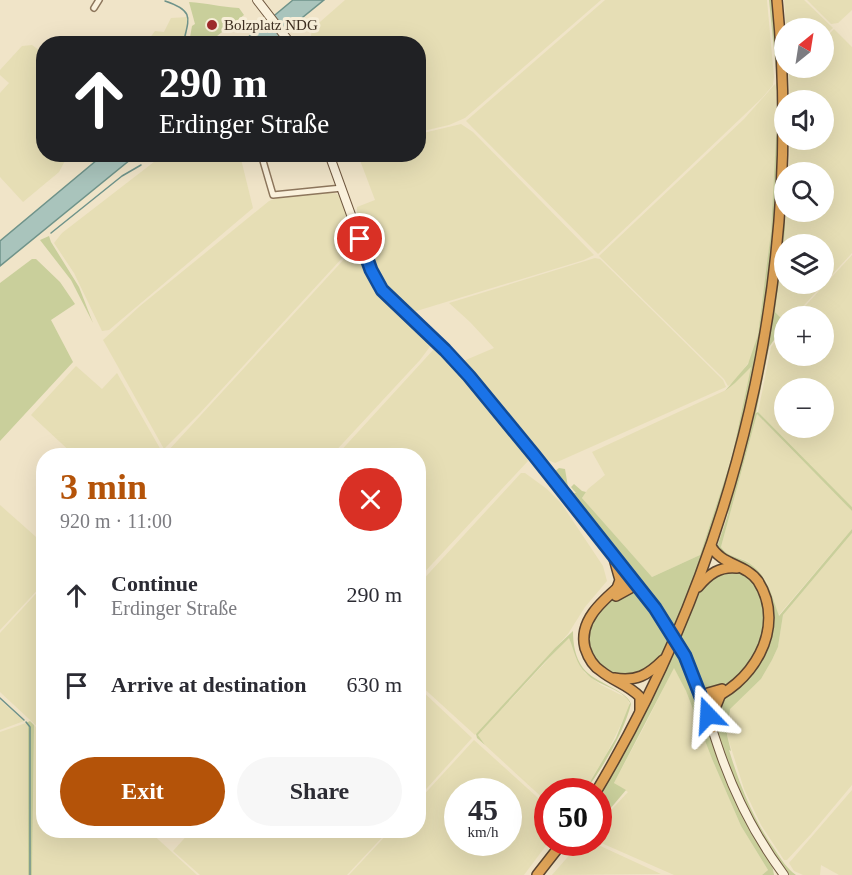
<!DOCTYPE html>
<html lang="en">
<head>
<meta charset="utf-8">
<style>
	:root { --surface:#fff; --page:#f7f7f7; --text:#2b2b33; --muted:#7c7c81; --accent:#b45309 }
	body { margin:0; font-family:Georgia,serif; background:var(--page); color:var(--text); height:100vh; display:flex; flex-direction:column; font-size:22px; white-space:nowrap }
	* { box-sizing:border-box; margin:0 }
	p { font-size:20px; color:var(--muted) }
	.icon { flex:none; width:33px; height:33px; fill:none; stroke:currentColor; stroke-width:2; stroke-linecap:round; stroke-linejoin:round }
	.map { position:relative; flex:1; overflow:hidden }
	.drawer { position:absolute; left:36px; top:448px; width:390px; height:390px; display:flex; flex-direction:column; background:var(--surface); border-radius:24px; box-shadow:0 6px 24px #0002 }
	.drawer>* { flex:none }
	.hud { position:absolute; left:36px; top:36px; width:390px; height:126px; border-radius:24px; box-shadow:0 6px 24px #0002; background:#202124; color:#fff; overflow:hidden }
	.needle { width:39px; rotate:30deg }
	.controls { position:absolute; left:774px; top:18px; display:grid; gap:12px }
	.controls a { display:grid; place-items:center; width:60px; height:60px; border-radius:50%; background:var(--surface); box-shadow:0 6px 24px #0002; font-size:30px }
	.speed { position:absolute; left:444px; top:778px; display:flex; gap:12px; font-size:30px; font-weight:700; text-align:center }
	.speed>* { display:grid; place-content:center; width:78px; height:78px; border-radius:50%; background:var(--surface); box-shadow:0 6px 24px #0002; line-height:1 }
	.speed small { font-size:15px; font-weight:400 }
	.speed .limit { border:9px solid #d22; background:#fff; color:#111 }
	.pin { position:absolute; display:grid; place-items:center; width:51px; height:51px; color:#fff; margin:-26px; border:3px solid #fff; border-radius:50%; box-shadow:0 2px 6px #0007 }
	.me { position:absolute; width:66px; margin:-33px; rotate:340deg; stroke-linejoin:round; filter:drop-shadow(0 0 4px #0008) }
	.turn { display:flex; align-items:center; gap:21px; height:126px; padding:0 24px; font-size:27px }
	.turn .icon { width:78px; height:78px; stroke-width:2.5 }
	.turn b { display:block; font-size:42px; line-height:51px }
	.round { display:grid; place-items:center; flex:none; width:63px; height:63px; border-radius:32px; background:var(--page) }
	.summary { display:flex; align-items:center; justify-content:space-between; height:102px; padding:0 24px }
	h1 { font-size:36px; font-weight:700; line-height:45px; color:var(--accent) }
	.cta { display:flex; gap:12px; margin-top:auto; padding:12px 24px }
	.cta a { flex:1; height:69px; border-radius:36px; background:var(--accent); color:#fff; font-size:24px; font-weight:700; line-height:69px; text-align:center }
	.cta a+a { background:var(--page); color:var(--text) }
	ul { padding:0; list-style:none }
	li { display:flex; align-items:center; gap:18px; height:90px; padding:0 24px }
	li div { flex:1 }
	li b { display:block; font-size:22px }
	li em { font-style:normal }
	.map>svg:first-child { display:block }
</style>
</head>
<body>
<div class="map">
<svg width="852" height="875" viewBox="0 0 852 875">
	<rect width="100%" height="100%" fill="#f0e4c8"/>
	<g fill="#e6deb5" fill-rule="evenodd">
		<polygon points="345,0 601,0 465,118 449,125 419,132 418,44 310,43 312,29"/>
		<polygon points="605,0 767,0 774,77 773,85 762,98 598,254 466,121"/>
		<polygon points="784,0 804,0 833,28 824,36 824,28 786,28"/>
		<polygon points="807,0 852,0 852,10 838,23 831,24"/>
		<polygon points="188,17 186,43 146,43 155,31 164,32 171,18"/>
		<path d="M834,29L852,47V253L794,316H784V321L775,312L786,212H824V172H789L790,140H824V100H790L789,73L795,68H824V39ZM784,244H824V284H784Z"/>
		<polygon points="32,45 43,53 44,154 72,155 66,159 59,172 23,202 0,177 0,93 9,83 0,75 0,70 22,46"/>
		<polygon points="775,84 778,93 779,130 776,137 771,232 763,302 758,335 751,359 734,382 728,386 724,379 599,256 744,119"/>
		<polygon points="461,124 473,132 594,255 584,260 410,313 388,291 373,263 357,215 357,207 375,200 358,155 418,154 419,134"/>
		<polygon points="163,155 240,155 253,208 109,330 102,331 74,273 54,243 62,233"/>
		<polygon points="333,192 340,196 356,241 355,244 200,413 164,449 103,340 140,306 269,201 279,197"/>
		<polygon points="357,245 369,276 378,293 395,311 432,344 420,360 331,456 170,456 167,452"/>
		<path d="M852,255V507L758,412L771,347L784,329V356H824V316H796ZM784,388H824V428H784Z"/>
		<polygon points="595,258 600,259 649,307 723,380 726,387 555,463 543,458 501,406 461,362 494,348 470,322 449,303"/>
		<polygon points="434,349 442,354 482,398 527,454 526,456 528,461 419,578 418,456 336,456"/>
		<polygon points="76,366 102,389 117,373 162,452 160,456 75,456 31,415"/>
		<polygon points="751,367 752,370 732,457 700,555 652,577 582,498 588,489 605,475 592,452 726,390"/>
		<polygon points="757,414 852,511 852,529 778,616 767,582 757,570 747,561 727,554 721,547"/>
		<polygon points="521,473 525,473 547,489 561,503 603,566 607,581 585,607 568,634 475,735 419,684 419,584"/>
		<polygon points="0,505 44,544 43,584 0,630"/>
		<polygon points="852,533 852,785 811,834 787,860 784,860 761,825 744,789 727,735 728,713 731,707 761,679 772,660 778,647 783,615"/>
		<polygon points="43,586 43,732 0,692 0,633"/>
		<polygon points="569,637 576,658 585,673 601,685 625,697 628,700 630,706 607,753 585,790 583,792 548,792 547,802 485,745 478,735"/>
		<polygon points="674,667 686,691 712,759 741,826 768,870 762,875 674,875 599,842 598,824 628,792 614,783 644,727"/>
		<polygon points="419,688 472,738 419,797 418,797"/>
		<polygon points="0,700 24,721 0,730"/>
		<polygon points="26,723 28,726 28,875 0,875 0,732"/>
		<polygon points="34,725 43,734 44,831 149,831 197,875 32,875"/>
		<path d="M474,740L547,806L548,843L524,875H349L390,831H418L419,800ZM458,792H508V843H458Z"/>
		<polygon points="852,790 852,875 839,875 821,865 820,875 803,875 794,871 789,863"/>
		<polygon points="191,831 388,831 347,875 200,875 173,851"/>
		<polygon points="580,843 594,843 661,874 552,875"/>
	</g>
	<g fill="#c9cf9b">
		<path d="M769,0H774L778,49L779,167L766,310L734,462L697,577L660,659L635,677C628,676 618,676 611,674C603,671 595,662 592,654C581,627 603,596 632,591L641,596L667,635L671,625L648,592L604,541L555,476L554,472L559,468L565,469L568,487L574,493H576L571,487L574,484L582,491L586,492L582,498L652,577L700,555L732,457L751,367L735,383L725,391L748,364L758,335L771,232L776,137C780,125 780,108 778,95C777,89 775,87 777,80Z"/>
		<path d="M189,2C206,3 221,7 239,8L244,15L208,43H189L192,26L195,24Z"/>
		<path d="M784,173L785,230L775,312L784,321V326L769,347L756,413L758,412L852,507V511L757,414L721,547C727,557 740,557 749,563C768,576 772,596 779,616L852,529V533L783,615L778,647L772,660L761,679L730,709L727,735L731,751L729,750C740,786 753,819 775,850C781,859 787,869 796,875H788L753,823L729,769L717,728L719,702L764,654L765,589L724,558L717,547L728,514L731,493L749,427Z"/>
		<polygon points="49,236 51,242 79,287 93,323 71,280 40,240"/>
		<polygon points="32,259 36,259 60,282 75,304 51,320 73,362 0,441 0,283"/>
		<polygon points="735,569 752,579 762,596 766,615 762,643 747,670 726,686 709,691 702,684 680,639 701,589 712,576"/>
		<path d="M573,631C573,644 575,657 583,668C593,682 628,691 631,704C624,732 602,770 584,792L616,738L630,703C622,688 597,686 586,673C576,664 574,650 569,638L545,662L478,735L485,745L477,738L476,734L555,648Z"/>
		<polygon points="675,648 687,669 705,718 772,864 774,875 762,875 768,870 741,826 712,759 686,691 674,668 614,783 626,790 599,822 598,793 646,708"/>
		<polygon points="30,721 34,725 32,875 28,875 28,726 26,723"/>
	</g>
	<g fill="#a9c4bc" stroke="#6f938a" stroke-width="1.5">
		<polygon points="293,0 324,0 271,43 240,44"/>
		<polygon points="103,155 136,155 0,266 0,241"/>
	</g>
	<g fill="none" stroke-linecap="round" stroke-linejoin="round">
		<g stroke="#6f938a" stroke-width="1.5">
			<path d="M165,1C195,11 189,18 183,44"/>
			<polyline points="51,233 122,176 141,165"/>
			<polyline points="0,698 24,720"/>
			<polyline points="26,722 30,727 30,875"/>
		</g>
		<defs>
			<g id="street">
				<polyline points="94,8 99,0"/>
				<polyline points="261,154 273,195 342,188"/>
			</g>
			<g id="secondary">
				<polyline points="257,0 291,44"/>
				<polyline points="329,154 371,270 382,290 445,350 469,376 534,455 664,622"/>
				<path d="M685,656C702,690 710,726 723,761C738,802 758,840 784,875"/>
			</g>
			<g id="highway">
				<polyline points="613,555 620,580 617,588"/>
				<path d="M630,577C610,595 577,617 585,648C588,657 593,666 601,671C613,681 629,685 640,697V710"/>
				<path d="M698,587C709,574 720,566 737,568"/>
				<polyline points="616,596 636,585"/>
				<path d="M614,678C636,682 648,675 663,660"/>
				<polyline points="701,695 722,689"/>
				<path d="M704,702C751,687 788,628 758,581C746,564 721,565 711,546"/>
				<polyline points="713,728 714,711 720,696"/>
				<path d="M596,792C737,555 804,275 777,0"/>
				<polyline points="537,875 562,843"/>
			</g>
		</defs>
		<use href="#street" stroke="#8d765c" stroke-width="8"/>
		<use href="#secondary" stroke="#6f573f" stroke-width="10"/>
		<use href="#highway" stroke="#5b4430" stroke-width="12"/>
		<use href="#street" stroke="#faf1dc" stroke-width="5"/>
		<use href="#secondary" stroke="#faf1dc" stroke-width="8"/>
		<use href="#highway" stroke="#e0a458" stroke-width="9"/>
		<defs>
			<polyline id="secondary-bridge" points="664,622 685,656"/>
		</defs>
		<use href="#secondary-bridge" stroke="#6f573f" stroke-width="10" stroke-linecap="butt"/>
		<use href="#secondary-bridge" stroke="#faf1dc" stroke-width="8"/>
	</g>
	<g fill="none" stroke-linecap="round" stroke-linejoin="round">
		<defs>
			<polyline id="route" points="360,239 371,270 382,290 445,350 469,376 534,455 655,608 685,656 708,715"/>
		</defs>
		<use href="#route" stroke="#114b97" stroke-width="15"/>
		<use href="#route" stroke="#1a73e8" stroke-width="10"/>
	</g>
	<circle fill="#9e2a2b" stroke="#f7eed8" stroke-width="2" cx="212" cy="25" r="6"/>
	<g text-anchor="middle" stroke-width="6" stroke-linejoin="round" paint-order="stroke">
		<g font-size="15" fill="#3d2e20" stroke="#f7eed8" text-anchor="start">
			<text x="224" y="30">Bolzplatz NDG</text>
		</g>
	</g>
</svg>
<div class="controls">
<a><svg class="needle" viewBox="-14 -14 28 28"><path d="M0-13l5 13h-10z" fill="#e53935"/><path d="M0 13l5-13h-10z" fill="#7c7c81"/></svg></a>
<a><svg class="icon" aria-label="sound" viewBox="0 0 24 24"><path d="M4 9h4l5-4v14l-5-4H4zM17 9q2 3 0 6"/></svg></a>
<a><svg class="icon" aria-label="search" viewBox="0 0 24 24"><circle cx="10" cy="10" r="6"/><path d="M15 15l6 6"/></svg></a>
<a><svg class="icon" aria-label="layers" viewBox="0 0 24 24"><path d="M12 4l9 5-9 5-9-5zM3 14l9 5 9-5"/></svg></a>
<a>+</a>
<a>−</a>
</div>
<div class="speed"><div>45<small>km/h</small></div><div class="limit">50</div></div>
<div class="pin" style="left:360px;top:239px;background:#d93025"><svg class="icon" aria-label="arrive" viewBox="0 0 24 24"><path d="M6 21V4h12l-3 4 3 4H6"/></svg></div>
<svg class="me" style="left:708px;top:715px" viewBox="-20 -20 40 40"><path d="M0-17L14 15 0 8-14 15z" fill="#1a73e8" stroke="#fff" stroke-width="4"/></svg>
<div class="hud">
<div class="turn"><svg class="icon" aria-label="ahead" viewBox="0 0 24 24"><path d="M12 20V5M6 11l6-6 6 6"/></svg><div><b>290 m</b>Erdinger Straße</div></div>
</div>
<section class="drawer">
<div class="summary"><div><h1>3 min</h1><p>920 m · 11:00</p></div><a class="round" style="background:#d93025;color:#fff"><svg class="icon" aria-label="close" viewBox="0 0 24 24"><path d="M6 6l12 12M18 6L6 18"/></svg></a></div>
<ul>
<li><svg class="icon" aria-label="ahead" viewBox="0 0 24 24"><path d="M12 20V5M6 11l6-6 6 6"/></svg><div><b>Continue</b><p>Erdinger Straße</p></div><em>290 m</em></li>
<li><svg class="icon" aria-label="arrive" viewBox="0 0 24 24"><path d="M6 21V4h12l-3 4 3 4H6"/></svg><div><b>Arrive at destination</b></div><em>630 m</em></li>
</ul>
<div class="cta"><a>Exit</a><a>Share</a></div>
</section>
</div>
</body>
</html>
